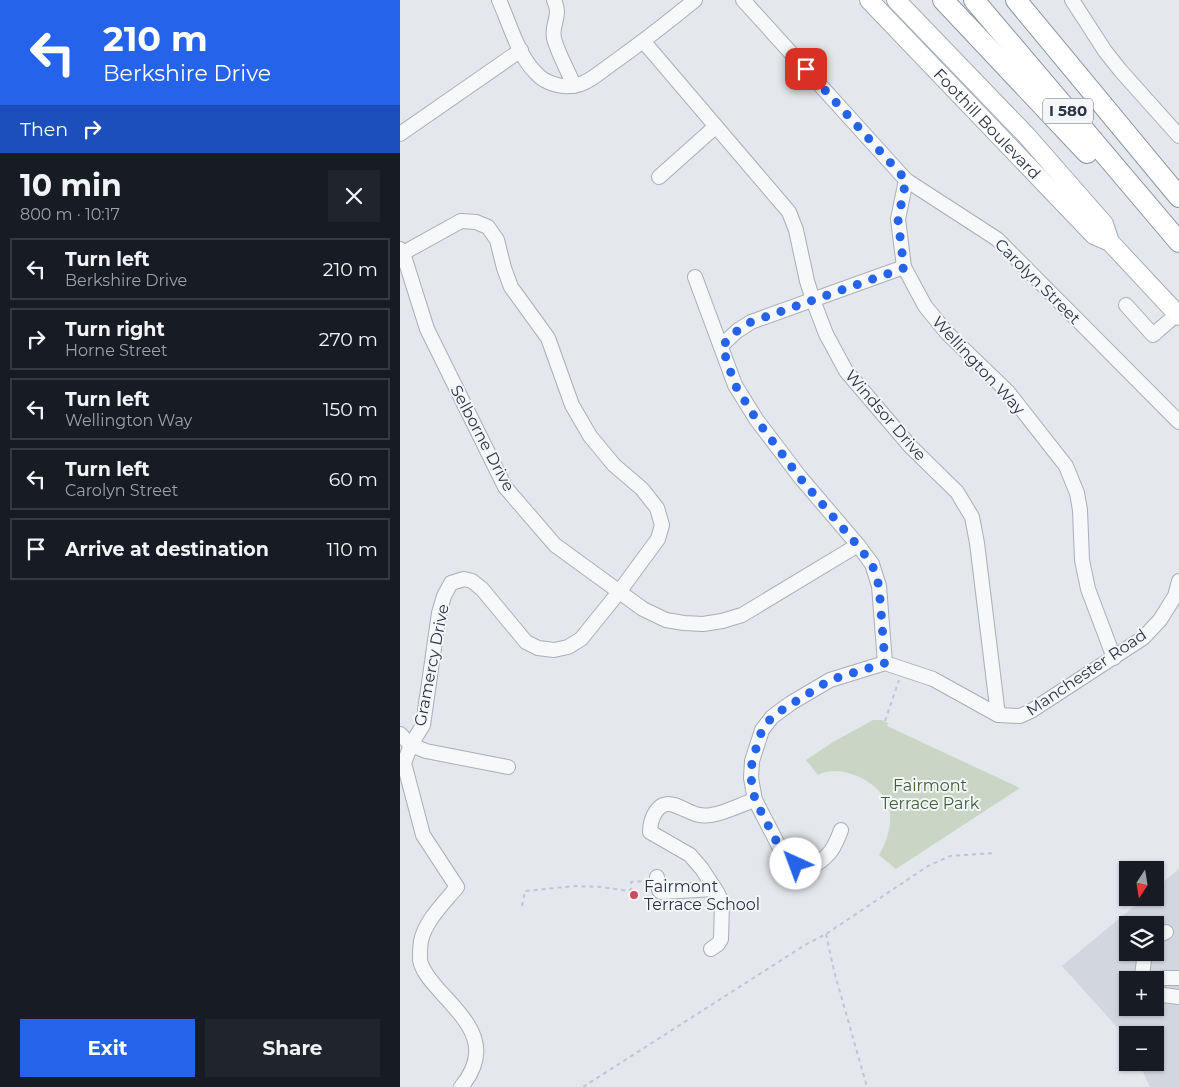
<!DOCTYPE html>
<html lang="en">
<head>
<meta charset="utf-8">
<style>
	:root { --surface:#171b24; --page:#20242c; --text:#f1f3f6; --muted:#9ea1a6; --line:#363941; --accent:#2563eb }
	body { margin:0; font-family:Montserrat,sans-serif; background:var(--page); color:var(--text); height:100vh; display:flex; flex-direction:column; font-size:19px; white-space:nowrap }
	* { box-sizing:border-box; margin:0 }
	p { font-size:16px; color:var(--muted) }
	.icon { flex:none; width:28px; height:28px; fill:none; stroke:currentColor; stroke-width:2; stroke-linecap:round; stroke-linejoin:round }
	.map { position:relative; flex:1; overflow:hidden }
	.panel { display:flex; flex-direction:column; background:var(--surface); width:400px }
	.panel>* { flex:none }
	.hud { background:#2563eb; color:#fff; overflow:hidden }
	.needle { width:32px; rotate:192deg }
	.controls { position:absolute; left:719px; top:861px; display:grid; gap:10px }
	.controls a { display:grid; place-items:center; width:45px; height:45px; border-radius:0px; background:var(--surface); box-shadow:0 1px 4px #0004; font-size:25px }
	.pin { position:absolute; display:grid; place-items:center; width:42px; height:42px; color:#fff; margin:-21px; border-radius:10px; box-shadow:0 2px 8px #0006 }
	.me { position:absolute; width:55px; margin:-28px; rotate:317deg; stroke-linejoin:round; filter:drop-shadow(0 0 4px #0008) }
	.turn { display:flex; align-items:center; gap:18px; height:105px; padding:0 20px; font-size:22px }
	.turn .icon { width:65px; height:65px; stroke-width:2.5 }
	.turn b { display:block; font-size:35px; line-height:42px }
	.then { display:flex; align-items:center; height:48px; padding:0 20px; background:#0003; gap:10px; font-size:19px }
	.round { display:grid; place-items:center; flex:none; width:52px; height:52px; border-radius:0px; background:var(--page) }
	.headline { display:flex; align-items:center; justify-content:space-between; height:85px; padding:0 20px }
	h1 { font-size:30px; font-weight:700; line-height:38px }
	.button { display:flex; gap:10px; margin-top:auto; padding:10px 20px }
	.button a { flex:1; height:58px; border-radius:0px; background:var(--accent); color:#fff; font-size:20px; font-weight:700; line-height:58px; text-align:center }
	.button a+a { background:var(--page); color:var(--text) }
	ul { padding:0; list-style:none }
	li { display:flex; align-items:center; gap:15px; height:62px; margin:0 10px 8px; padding:0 10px; border:2px solid var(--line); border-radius:0px }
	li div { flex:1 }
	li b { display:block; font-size:19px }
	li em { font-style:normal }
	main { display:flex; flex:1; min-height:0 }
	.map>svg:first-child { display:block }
</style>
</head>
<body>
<main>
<section class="panel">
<div class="hud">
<div class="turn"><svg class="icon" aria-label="left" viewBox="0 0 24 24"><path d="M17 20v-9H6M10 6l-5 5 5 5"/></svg><div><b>210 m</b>Berkshire Drive</div></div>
<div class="then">Then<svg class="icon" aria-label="right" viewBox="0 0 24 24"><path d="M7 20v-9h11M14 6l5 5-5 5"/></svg></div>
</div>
<div class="headline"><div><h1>10 min</h1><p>800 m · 10:17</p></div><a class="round"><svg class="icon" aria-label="close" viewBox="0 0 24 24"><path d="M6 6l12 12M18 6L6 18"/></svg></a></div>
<ul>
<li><svg class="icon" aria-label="left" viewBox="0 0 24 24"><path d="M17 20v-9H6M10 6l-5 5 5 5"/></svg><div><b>Turn left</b><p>Berkshire Drive</p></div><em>210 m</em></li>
<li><svg class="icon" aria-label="right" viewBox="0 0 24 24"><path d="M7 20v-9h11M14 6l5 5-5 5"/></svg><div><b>Turn right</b><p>Horne Street</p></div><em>270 m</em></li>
<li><svg class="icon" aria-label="left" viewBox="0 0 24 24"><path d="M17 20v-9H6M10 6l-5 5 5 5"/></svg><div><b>Turn left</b><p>Wellington Way</p></div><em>150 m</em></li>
<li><svg class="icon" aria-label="left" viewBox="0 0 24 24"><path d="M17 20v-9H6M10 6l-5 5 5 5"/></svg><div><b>Turn left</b><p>Carolyn Street</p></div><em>60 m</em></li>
<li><svg class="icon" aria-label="arrive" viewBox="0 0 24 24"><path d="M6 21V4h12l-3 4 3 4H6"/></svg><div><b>Arrive at destination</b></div><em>110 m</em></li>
</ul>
<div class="button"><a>Exit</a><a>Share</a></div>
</section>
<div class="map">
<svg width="779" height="1087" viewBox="0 0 779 1087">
	<rect width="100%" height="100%" fill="#e4e7ec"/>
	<path fill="#d2d6de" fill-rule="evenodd" d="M779,869V1087H750L739,1063L755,1062V1035H728L727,1038L662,966L744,898H755V889ZM728,925H755V952H728ZM728,980H755V1008H728Z"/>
	<path fill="#c9d6c5" d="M473,720H481L488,723L487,726L620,788L496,869L479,855C487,842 493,823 489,807C481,782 441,762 418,775L406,760L433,742Z"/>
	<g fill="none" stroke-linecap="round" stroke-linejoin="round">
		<defs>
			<g id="minor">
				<path d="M99,0C109,22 118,55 135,72C146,85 165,89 181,84C192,80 203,70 213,63C241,43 268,22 295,0"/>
				<path d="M154,0C162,17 151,23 154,38C157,52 169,72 174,86"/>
				<polyline points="343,0 506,180 597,239 779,422"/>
				<polyline points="672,0 705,51 720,70 779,136"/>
				<polyline points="244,42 389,212 396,230 407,281 413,300 426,334 446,371 510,446 557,492 572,517 577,543 598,715"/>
				<polyline points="0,134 121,50"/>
				<polyline points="259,177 315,127"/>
				<polyline points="506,180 498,219 504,267 525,306 547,333 608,392 666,466 677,493 680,510 682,560 688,589 714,658"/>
				<polyline points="0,249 3,253 27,329 105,487 155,545 243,609 266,620 284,623 303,624 322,621 342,615 458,545"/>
				<polyline points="3,253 61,221 76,222 88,227 97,240 104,268 111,287 148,338 172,405 190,436 214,465 242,489 257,508 262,525 258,539 219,592 181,639 168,647 154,650 138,648 126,642 82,589 72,581 64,579 51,583 44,596 39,613 23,725 11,745 26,751 108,767"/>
				<polyline points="295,277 335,385 356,419 400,477 458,545 472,564 479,586 485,663"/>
				<polyline points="726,305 753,335 777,314"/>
				<polyline points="321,346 337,331 351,322 504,267"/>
				<path d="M0,734L11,745L4,763L23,835L57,887C44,903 25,921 21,941C20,946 20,955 20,960C22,971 31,981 38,989C66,1020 95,1046 61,1087"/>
				<path d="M441,830C434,849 430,855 414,866L396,864L384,856L355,800L351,778L352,761L362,730L372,717L391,703L430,680L485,663L533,679L598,715L620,716L631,711L743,638L760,620L775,596L779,581"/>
				<polyline points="257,877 259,890 261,892 315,889"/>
				<polyline points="755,937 766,932"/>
				<path d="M311,949L318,944L321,939L322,903L317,892L302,869L290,855L250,832C250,819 258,799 274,805C287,809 296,818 311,815C326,813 341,804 355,800"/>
				<polyline points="745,980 742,976 745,952"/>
				<polyline points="755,981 764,978 779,978"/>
				<polyline points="755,990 763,995 779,997"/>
			</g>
			<g id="major">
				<path id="s1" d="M469,0L694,235L710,242L779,316"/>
				<polyline points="496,0 627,136 704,224 710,242"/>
			</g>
			<g id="highway">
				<polyline points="543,0 687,153"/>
				<polyline points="574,0 779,242"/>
				<polyline points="616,0 779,197"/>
			</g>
		</defs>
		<use href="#minor" stroke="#a9aeb7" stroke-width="16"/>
		<use href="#major" stroke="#a3abb8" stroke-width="20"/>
		<use href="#highway" stroke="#8b94a3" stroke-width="22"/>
		<g stroke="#c2c5cb" stroke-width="2" stroke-dasharray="4 4" stroke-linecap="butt">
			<polyline points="485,721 499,680"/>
			<polyline points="122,906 125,891 175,886 201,887 229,891 231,889 231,882 247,881"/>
			<polyline points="426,934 434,971 467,1087"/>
			<polyline points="183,1087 405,945 426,934 528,866 550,856 596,853"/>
		</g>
		<use href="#minor" stroke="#f7f8fa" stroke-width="14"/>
		<use href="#major" stroke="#fff" stroke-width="18"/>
		<use href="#highway" stroke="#fff" stroke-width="20"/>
	</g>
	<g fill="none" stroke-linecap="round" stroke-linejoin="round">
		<polyline stroke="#2563eb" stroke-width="9" stroke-dasharray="0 16.2" points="396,864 384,856 355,800 351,778 352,761 362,730 372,717 382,710 430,680 485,663 479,586 472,564 458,546 400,478 356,419 335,385 322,346 337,331 351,322 504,268 498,220 506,180 406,69"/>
	</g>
	<circle fill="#d1495b" stroke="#f4f6f9" stroke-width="2" cx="234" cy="895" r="5"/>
	<g text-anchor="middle" stroke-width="4" stroke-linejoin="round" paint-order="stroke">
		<rect fill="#f4f6f9" stroke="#676e7b" stroke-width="1" x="643" y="98.5" width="50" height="25" rx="4"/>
		<g font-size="15" font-weight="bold" fill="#2b3445">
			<text x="668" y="116">I 580</text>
		</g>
		<g font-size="16" fill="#2b3445" stroke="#f4f6f9">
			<text dy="6" stroke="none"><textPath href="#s1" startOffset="171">Foothill Boulevard</textPath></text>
			<text transform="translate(638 281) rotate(45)" y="6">Carolyn Street</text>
			<text transform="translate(579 365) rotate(47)" y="6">Wellington Way</text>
			<text transform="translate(486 415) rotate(49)" y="6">Windsor Drive</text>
			<text transform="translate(83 438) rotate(62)" y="6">Selborne Drive</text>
			<text transform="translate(31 665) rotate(-79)" y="6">Gramercy Drive</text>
			<text transform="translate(686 672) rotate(-34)" y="6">Manchester Road</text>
		</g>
		<g font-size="16" fill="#3f6138" stroke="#f4f6f9">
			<text x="530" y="791">Fairmont<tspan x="530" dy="18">Terrace Park</tspan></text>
		</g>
		<g font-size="16" fill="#2b3445" stroke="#f4f6f9" text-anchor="start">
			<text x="244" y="892">Fairmont<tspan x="244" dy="18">Terrace School</tspan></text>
		</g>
	</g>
</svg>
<div class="controls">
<a><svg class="needle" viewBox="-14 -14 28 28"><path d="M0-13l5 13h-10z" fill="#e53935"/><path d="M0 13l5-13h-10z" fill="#9ea1a6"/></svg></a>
<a><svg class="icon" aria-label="layers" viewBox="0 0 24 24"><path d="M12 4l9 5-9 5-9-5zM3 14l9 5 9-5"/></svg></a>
<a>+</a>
<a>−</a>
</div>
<div class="pin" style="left:406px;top:69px;background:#d93025"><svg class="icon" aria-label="arrive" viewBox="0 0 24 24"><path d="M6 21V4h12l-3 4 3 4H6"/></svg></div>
<svg class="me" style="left:396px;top:864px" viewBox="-20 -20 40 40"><circle r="19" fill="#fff"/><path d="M0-13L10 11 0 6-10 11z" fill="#2563eb"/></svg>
</div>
</main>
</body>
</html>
